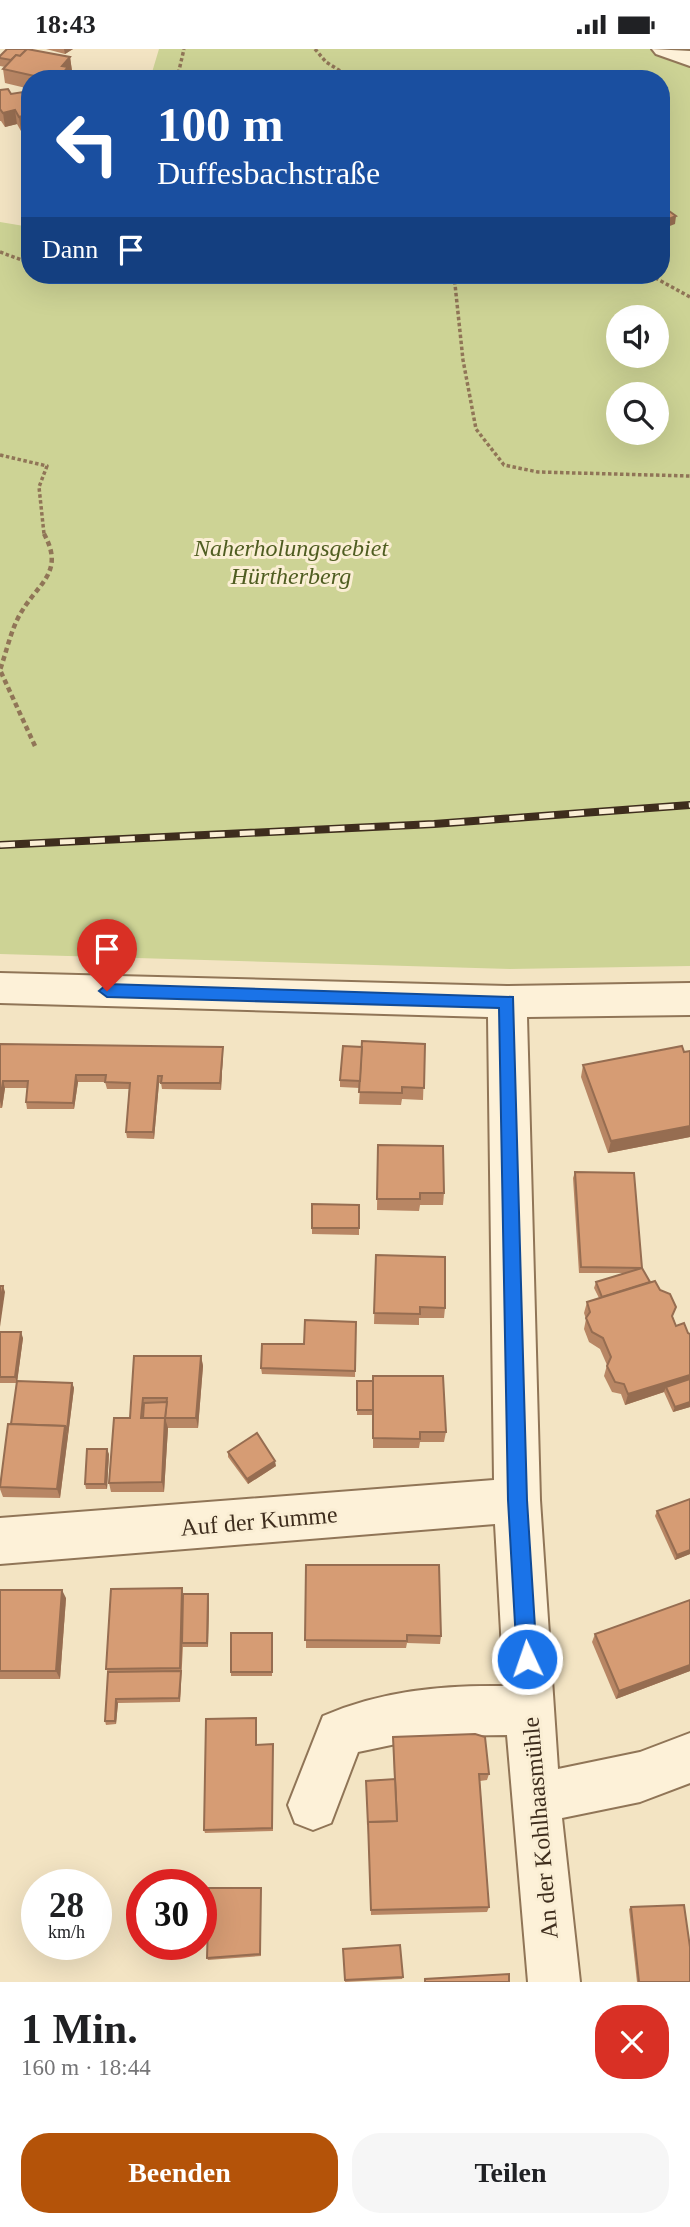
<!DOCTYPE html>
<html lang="de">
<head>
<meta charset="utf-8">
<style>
	:root { --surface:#fff; --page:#f6f6f6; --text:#202124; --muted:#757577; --accent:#b45309 }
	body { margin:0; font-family:Georgia,serif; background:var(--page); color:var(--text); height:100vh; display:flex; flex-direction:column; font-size:26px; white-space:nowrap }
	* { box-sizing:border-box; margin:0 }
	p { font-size:23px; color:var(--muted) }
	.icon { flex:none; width:38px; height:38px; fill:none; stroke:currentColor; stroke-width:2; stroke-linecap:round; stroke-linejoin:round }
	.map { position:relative; height:1933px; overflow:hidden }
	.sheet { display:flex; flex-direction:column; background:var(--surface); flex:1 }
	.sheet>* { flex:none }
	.top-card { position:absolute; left:21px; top:21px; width:649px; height:214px; border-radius:28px; box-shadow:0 7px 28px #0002; background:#1a4fa0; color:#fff; overflow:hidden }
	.controls { position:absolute; left:606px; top:256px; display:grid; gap:14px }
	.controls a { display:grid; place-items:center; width:63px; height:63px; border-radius:50%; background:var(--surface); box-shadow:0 7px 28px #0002; font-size:35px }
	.speed { position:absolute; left:21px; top:1820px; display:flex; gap:14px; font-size:35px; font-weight:700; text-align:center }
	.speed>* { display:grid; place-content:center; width:91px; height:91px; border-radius:50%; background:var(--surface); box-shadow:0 7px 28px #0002; line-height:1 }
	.speed small { font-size:18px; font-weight:400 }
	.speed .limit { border:10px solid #d22; background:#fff; color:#111 }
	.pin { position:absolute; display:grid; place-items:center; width:60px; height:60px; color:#fff; margin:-72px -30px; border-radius:50% 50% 50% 0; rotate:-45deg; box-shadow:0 0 7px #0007 }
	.pin .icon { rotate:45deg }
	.me { position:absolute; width:77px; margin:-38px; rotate:357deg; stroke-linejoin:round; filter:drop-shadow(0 0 5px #0008) }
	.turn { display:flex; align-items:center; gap:24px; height:147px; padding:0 21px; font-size:32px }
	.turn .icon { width:91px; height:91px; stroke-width:2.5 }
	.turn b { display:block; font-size:49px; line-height:60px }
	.then { display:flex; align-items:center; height:66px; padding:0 21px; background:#0003; gap:14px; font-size:26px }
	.round { display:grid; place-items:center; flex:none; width:74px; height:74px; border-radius:28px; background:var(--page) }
	.overview { display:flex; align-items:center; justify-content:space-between; height:119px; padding:0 21px }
	h1 { font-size:42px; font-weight:600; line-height:52px }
	.cta { display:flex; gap:14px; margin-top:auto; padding:14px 21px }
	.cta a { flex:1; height:80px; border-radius:28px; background:var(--accent); color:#fff; font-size:28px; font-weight:600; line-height:80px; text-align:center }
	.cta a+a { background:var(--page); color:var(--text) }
	.status { display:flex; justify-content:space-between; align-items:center; height:49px; padding:0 35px; background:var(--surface); direction:ltr }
	.status svg { height:19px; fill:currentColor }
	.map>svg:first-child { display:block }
</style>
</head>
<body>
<div class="status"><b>18:43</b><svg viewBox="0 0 49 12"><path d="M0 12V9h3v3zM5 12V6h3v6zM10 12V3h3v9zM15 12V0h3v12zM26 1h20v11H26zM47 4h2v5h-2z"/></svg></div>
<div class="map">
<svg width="690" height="1933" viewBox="0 0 690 1933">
	<rect width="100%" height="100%" fill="#f3e4c3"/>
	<path fill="#cdd395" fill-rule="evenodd" d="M159,0H690V917L510,920L0,905V173L30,178V226H662V30H150ZM618,268H656V306H618ZM618,345H656V383H618Z"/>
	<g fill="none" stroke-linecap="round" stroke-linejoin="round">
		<defs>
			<g id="minor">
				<polygon points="652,0 690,2 690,17 656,5"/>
				<path d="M0,924L507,937L690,934V966L527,968L540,1451L558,1720L640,1703L690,1684V1734L640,1753L562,1769L580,1933H528L507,1686L434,1687L358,1703L331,1774L313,1781L295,1774L288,1756L323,1667C381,1642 441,1636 504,1637L495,1475L0,1515V1469L494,1431L488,968L0,954Z"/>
			</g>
		</defs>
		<use href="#minor" stroke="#907557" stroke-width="4"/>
		<g stroke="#907557" stroke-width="3.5" stroke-dasharray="3.5 2.5" stroke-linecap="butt">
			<polyline points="315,0 326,13 353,30"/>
			<polyline points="177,30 184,0"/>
			<polyline points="0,203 30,214"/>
			<polyline points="454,226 463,311 476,380 504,416 538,423 690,427"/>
			<polyline points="650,226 690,248"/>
			<polyline points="0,406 47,417 39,438 44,485"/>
		</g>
		<path stroke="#907557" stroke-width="4.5" stroke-dasharray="5 3.5" stroke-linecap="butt" d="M35,697L0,621C6,604 10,585 18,569C36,534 67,525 43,483"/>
		<use href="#minor" fill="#fdf1d8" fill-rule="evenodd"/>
		<defs>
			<polyline id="rail" points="0,796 434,775 690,756"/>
		</defs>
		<use href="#rail" stroke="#3e2d1d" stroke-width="8"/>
		<use href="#rail" stroke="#faeed4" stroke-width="5" stroke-dasharray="15" stroke-linecap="butt"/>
	</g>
	<g fill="#b88664">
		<polygon points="46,0 73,0 65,5"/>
		<polygon points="40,2 70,8 72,22 69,26 69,30 30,30 30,40 5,34 3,20 5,18 0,17 0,7"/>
		<polygon points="0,41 11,45 23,43 21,82 17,75 5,78 1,72 0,72"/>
		<polygon points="0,995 223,1004 221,1041 162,1040 161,1034 159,1034 154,1090 127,1089 126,1083 129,1040 107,1040 105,1033 78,1033 74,1060 27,1060 26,1053 27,1039 5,1039 2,1059 0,1059"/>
		<polygon points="425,995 423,1051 402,1050 401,1056 359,1055 360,1039 340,1038 340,1031 362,998"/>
		<polygon points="690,1002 690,1088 608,1104 581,1028 583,1016"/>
		<polygon points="378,1096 444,1144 443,1156 420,1156 419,1162 377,1161"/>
		<polygon points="575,1123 642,1219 650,1233 673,1268 676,1277 690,1285 690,1358 673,1363 664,1343 625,1356 621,1345 612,1343 604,1327 607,1316 600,1300 589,1293 584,1280 586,1270 584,1264 587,1253 599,1249 594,1239 596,1233 624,1224 579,1224 573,1129"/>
		<polygon points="312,1155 359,1156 359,1186 312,1185"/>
		<polygon points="376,1206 445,1259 444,1269 419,1269 419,1276 374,1275"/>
		<polygon points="356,1273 355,1328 262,1325 261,1319 304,1295"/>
		<polygon points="0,1283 23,1289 17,1333 72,1334 74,1339 60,1449 3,1448 0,1440 17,1334 0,1334"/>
		<polygon points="134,1307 201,1307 203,1317 198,1379 168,1379 164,1443 111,1443 109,1434 130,1369"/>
		<polygon points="357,1332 446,1383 444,1393 420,1393 419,1399 373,1399 373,1362 372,1366 357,1366"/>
		<polygon points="228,1403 276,1417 248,1435 228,1408"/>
		<polygon points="109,1405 107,1440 86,1440 85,1435"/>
		<polygon points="657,1462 690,1505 675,1511 655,1467"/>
		<polygon points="306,1516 441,1587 440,1595 407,1594 406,1599 306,1599"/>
		<polygon points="0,1541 66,1549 60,1630 0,1630"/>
		<polygon points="184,1545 209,1550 208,1598 183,1598 183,1597 180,1653 118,1654 116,1675 106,1676 105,1672 108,1623 106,1620"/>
		<polygon points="690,1551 690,1622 616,1650 592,1593 595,1585"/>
		<polygon points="272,1584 272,1627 231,1627 231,1623"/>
		<polygon points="257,1673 256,1696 273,1695 273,1782 205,1784 204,1781"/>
		<polygon points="393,1688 489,1725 487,1731 480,1732 489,1858 487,1863 371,1866 366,1732 394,1730"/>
		<polygon points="261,1842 261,1907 208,1911 207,1909"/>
		<polygon points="631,1858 690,1933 637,1933 629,1860"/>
		<polygon points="343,1900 403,1928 402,1930 345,1933"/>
	</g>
	<g fill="#966d51">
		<polygon points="64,0 73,0 65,5"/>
		<polygon points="70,8 72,22 69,26 69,30 58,30 62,17"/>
		<polygon points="15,61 17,75 5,78 3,64"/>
		<polygon points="30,65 30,80 21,82 19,68"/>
		<polygon points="676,167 675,175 662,180 662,173"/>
		<polygon points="223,998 223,1004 221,1041 220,1034"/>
		<polygon points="76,1026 78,1033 74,1060 73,1054"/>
		<polygon points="158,1027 159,1034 154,1090 153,1083"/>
		<polygon points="3,1032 5,1039 2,1059 0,1052"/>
		<polygon points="690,1077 690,1088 608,1104 611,1092"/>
		<polygon points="3,1237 5,1243 0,1278 0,1256"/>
		<polygon points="21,1283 23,1289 17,1334 15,1328"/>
		<polygon points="201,1307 203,1317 198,1379 196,1369"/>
		<polygon points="690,1326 690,1335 666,1338 664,1343 625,1356 628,1345"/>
		<polygon points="72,1334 74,1339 68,1387 67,1381"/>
		<polygon points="690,1353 690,1358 673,1363 675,1358"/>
		<polygon points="165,1369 168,1379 164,1443 162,1433"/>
		<polygon points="65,1377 68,1387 60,1449 57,1440"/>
		<polygon points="107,1400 109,1405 107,1440 105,1435"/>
		<polygon points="275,1412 276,1417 248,1435 247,1430"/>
		<polygon points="690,1501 690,1505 675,1511 677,1506"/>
		<polygon points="182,1539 184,1548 180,1653 179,1649 181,1622 180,1619"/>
		<polygon points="62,1541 66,1549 60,1630 56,1622"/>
		<polygon points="208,1545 209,1550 208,1598 207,1594"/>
		<polygon points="690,1616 690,1622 616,1650 619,1642"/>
		<polygon points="116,1650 118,1654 116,1675 115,1672"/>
	</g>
	<g fill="#d69c74" stroke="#966d51" stroke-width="2" fill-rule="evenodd">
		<polygon points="7,0 27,0 20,7 16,6 11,11 0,9 0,7"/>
		<polygon points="27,0 70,8 62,17 68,18 58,30 48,30 3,20 16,6 20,7"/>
		<polygon points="8,40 11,45 23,43 27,49 30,48 30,65 19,68 15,61 3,64 0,60 0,41"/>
		<polygon points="662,157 676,167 662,173"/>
		<polygon points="362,992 425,995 424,1039 402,1038 402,1044 359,1043"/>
		<polygon points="0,995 223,998 220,1034 161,1034 162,1027 158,1027 153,1083 126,1083 130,1034 105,1033 106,1026 76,1026 73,1054 26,1053 28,1032 3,1032 0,1052"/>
		<polygon points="343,997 362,998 360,1032 340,1031"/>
		<polygon points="682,997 684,1003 690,1002 690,1077 611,1092 583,1016"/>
		<polygon points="378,1096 443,1097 444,1144 420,1144 420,1150 377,1150"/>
		<polygon points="575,1123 634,1124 642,1219 581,1218"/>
		<polygon points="312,1155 359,1156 359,1179 312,1179"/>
		<polygon points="376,1206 445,1208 445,1259 420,1258 420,1265 374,1264"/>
		<polygon points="642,1219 650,1233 602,1248 596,1233"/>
		<polygon points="655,1232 660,1241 670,1245 676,1258 672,1267 676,1277 684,1274 688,1284 690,1285 690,1326 628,1345 624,1335 615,1333 607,1317 611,1308 603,1289 592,1283 586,1269 590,1263 587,1253"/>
		<polygon points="0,1237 3,1237 0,1256"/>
		<polygon points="305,1271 356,1273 355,1322 261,1319 262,1295 304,1295"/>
		<polygon points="0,1283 21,1283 15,1328 0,1328"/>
		<path d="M134,1307H201L196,1369H165L162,1433L109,1434L114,1369H130ZM143,1349H167L165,1369H141Z"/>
		<polygon points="373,1327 443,1327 446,1383 420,1383 420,1390 373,1389"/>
		<polygon points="690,1330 690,1353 675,1358 666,1338"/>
		<polygon points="17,1332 72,1334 67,1381 65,1377 11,1375"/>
		<rect x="357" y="1332" width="16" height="29"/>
		<polygon points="167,1353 165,1369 143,1369 144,1354"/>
		<polygon points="8,1375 65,1377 57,1440 0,1438"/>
		<polygon points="257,1384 275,1412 247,1430 228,1403"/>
		<polygon points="87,1400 107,1400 105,1435 85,1435"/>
		<polygon points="690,1450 690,1501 677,1506 657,1462"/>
		<polygon points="306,1516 439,1516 441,1587 407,1586 407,1592 305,1591"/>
		<polygon points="182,1539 180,1619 106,1620 111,1540"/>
		<polygon points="0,1541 62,1541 56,1622 0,1622"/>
		<polygon points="183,1545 208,1545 207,1594 182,1594"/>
		<polygon points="690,1551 690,1616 619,1642 595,1585"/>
		<rect x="231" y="1584" width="41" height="39"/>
		<polygon points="181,1622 179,1649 116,1650 115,1672 105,1672 108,1623"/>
		<polygon points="256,1669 256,1696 273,1695 272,1779 204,1781 206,1670"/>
		<polygon points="475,1685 485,1688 489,1725 479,1725 489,1858 371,1861 368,1773 397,1772 393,1688"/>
		<polygon points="395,1730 397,1772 368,1773 368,1776 366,1732"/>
		<polygon points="209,1839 261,1839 260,1905 207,1909"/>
		<polygon points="684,1856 690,1898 690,1933 639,1933 631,1858"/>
		<polygon points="400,1896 403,1928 345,1931 343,1900"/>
		<polygon points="509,1925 509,1933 425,1933 425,1930"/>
	</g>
	<polygon fill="#1a73e8" stroke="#114b97" stroke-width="2" points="107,935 513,948 527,1451 537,1610 534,1617 527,1620 520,1617 517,1610 508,1451 499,959 107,948 99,942"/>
	<g text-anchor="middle" stroke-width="6" stroke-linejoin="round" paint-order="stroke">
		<g font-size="24" font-style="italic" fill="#4f5d21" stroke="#faeed4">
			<text x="291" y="507">Naherholungsgebiet<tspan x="291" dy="28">Hürtherberg</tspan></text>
		</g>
		<g font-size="24" fill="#3e2d1d" stroke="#faeed4">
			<text transform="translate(259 1472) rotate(-5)" y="8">Auf der Kumme</text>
			<text transform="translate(540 1779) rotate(-95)" y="8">An der Kohlhaasmühle</text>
		</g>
	</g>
</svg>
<div class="controls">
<a><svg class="icon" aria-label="sound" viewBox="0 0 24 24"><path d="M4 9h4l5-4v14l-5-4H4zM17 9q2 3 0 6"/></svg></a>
<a><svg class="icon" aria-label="search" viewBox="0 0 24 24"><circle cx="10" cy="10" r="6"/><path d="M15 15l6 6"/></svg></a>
</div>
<div class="speed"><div>28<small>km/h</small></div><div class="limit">30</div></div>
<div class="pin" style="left:107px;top:942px;background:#d93025"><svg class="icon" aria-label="arrive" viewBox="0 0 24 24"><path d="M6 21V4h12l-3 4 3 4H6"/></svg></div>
<svg class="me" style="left:527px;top:1610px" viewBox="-20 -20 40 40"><circle r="17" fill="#1a73e8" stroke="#fff" stroke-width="3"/><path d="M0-11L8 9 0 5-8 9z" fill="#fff"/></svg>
<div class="top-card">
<div class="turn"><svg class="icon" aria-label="left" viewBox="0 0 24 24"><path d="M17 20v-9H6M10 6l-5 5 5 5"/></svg><div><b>100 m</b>Duffesbachstraße</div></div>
<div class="then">Dann<svg class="icon" aria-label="arrive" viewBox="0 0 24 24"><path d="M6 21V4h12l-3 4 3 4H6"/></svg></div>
</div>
</div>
<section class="sheet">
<div class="overview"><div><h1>1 Min.</h1><p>160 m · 18:44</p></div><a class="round" style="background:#d93025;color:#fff"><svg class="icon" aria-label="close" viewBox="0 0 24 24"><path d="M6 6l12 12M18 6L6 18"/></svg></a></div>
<div class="cta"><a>Beenden</a><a>Teilen</a></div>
</section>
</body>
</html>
